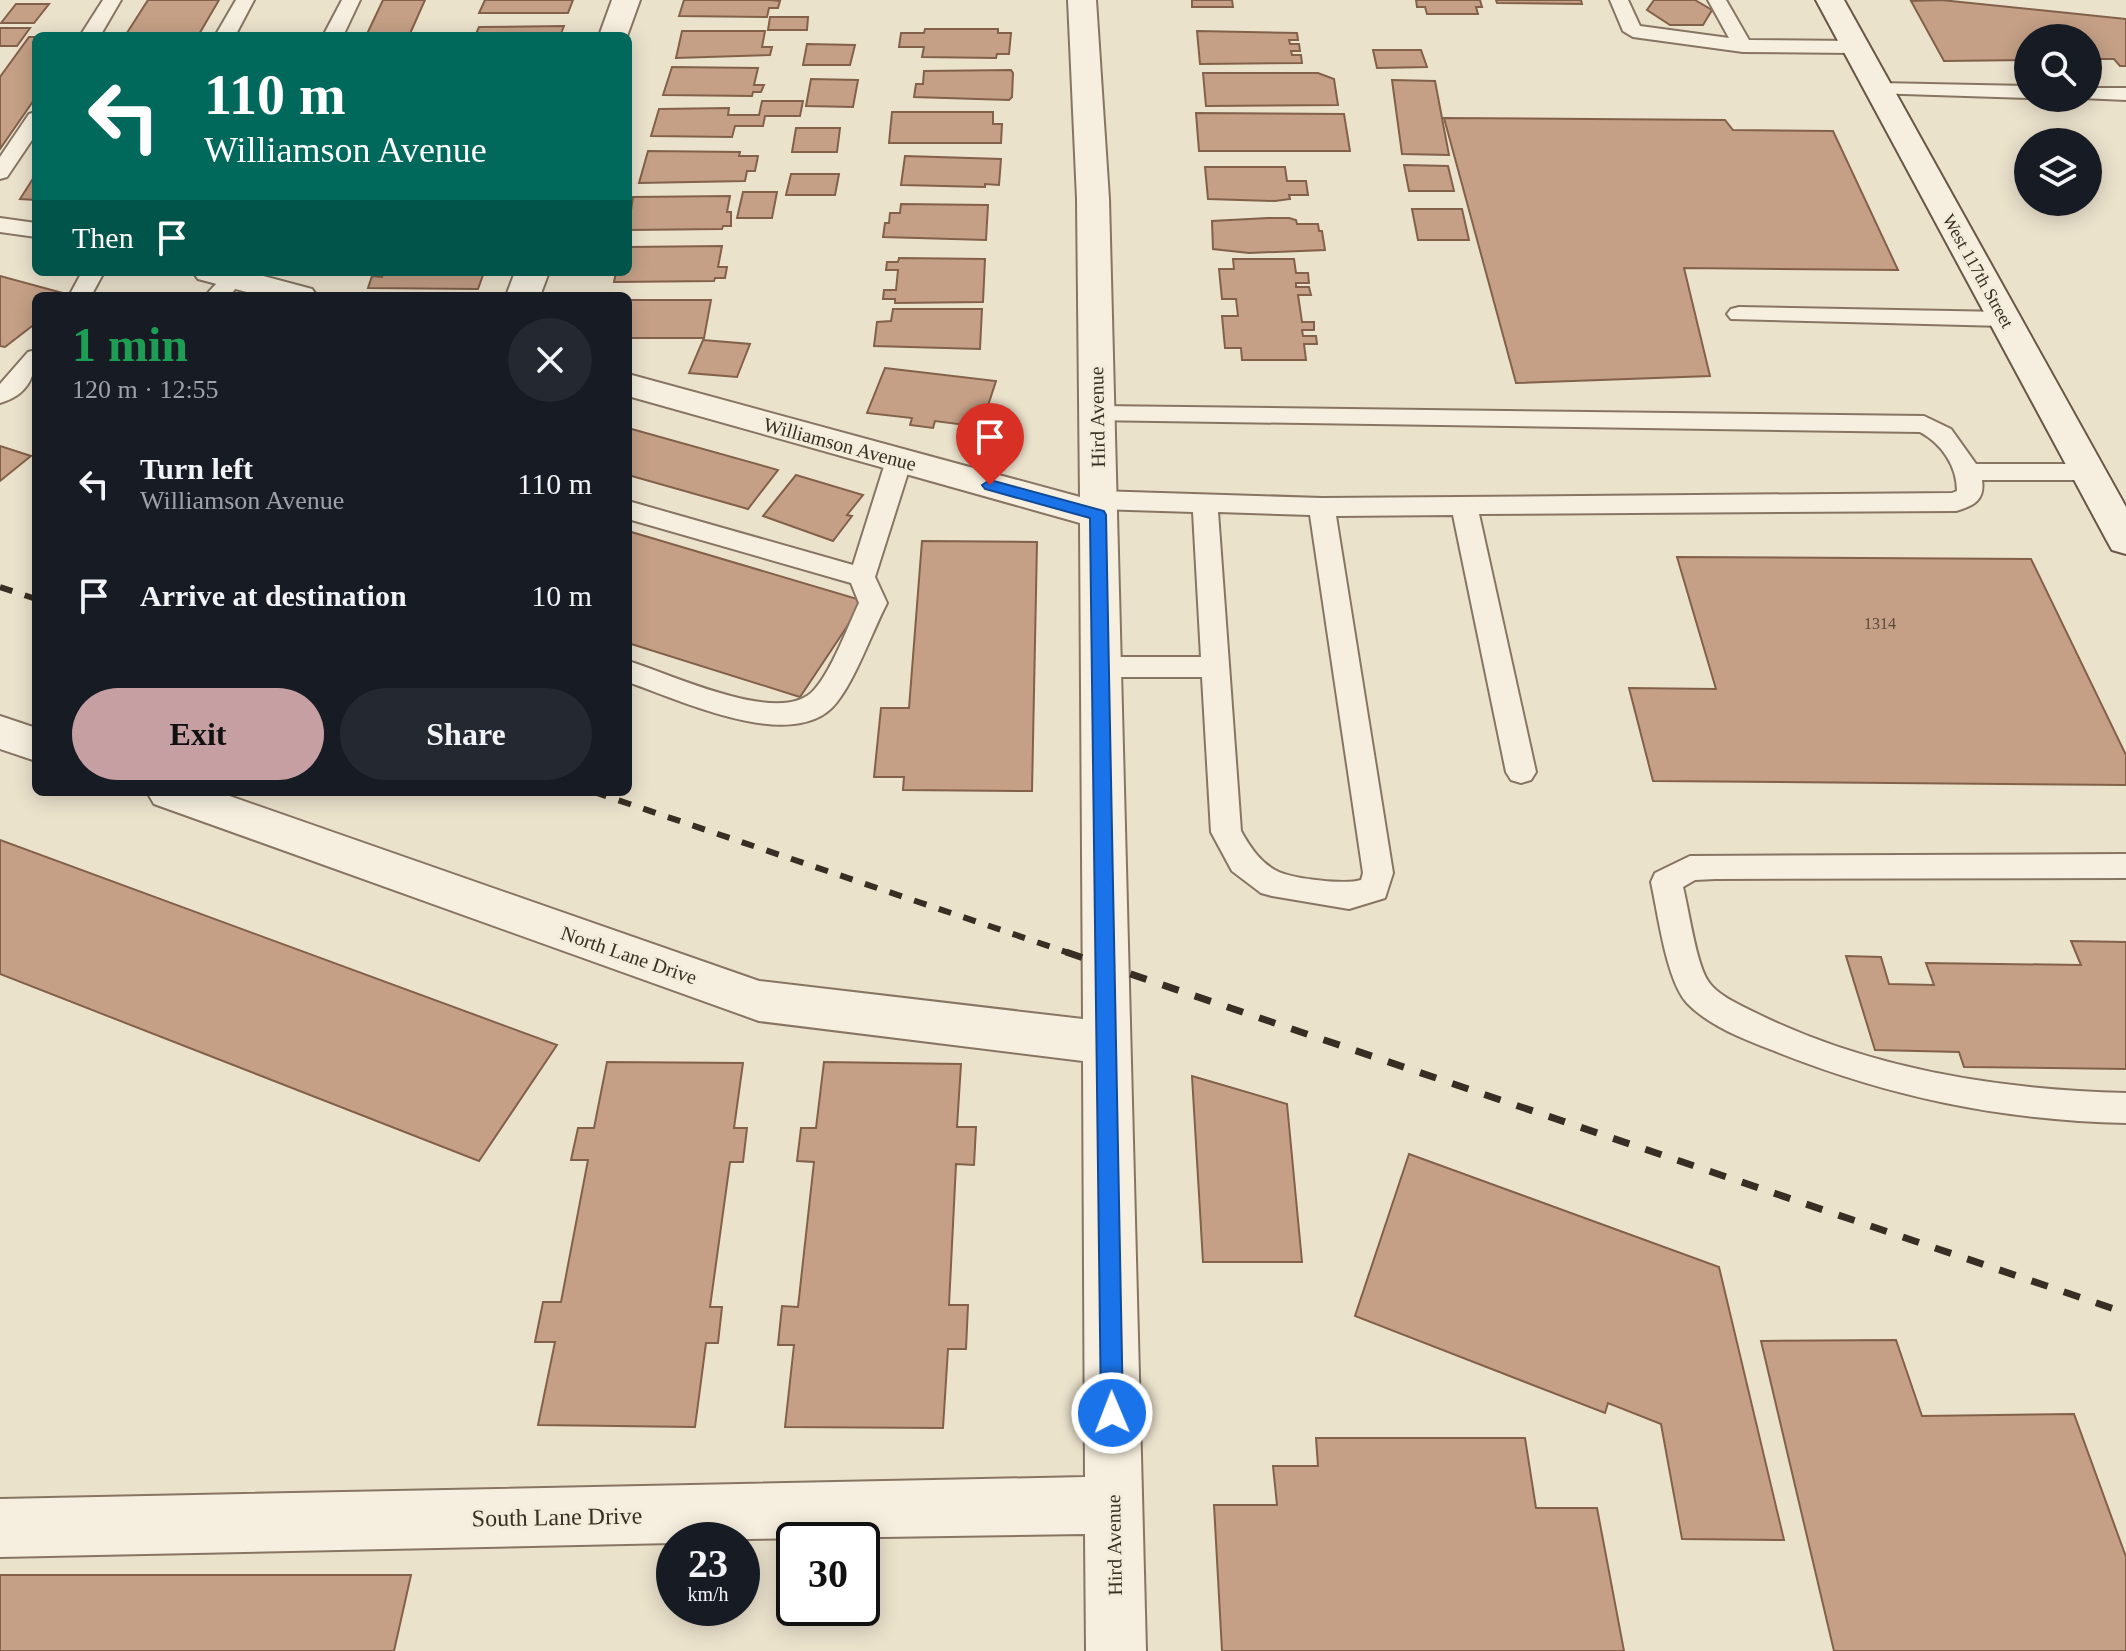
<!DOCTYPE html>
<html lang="en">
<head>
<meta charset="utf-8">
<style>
	:root { --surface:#171b24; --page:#242831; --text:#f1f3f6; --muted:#9ea1a6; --accent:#c59fa1 }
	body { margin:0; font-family:"Times New Roman",serif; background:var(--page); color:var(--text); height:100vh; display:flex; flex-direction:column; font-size:30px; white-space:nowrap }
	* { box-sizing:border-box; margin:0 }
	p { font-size:26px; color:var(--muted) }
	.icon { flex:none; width:44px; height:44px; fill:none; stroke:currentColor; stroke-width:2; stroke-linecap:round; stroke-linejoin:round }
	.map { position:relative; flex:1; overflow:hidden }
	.details { position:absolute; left:32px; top:292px; width:600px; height:504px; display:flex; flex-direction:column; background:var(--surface); border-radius:12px; box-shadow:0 4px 20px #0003 }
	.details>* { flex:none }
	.guide { position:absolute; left:32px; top:32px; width:600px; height:244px; border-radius:12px; box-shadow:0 4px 20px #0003; background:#00695c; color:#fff; overflow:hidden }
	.fabs { position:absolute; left:2014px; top:24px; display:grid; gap:16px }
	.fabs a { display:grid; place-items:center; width:88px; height:88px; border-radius:50%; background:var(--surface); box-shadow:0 4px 20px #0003; font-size:40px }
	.speed { position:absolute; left:656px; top:1522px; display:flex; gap:16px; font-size:40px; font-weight:700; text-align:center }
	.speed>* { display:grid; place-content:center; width:104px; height:104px; border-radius:50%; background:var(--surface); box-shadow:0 4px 20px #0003; line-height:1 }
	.speed small { font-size:20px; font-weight:400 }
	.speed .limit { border:4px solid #111; border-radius:12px; background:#fff; color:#111 }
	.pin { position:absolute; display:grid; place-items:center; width:68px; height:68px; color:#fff; margin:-82px -34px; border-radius:50% 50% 50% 0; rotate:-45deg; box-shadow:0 0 8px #0007 }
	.pin .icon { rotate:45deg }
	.me { position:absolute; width:88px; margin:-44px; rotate:359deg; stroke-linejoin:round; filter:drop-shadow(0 0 6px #0008) }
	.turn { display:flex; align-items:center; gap:28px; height:168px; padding:0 40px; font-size:36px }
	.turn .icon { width:104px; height:104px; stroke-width:2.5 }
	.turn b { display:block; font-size:56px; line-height:68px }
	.then { display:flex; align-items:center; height:76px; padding:0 40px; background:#0003; gap:16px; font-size:30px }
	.round { display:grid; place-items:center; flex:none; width:84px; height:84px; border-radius:42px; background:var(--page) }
	.head { display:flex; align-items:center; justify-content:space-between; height:136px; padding:0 40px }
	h1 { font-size:48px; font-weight:700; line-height:60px; color:#1e9e55 }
	.primary-button { display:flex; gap:16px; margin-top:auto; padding:16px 40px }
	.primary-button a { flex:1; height:92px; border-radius:48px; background:var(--accent); color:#111; font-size:32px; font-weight:700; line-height:92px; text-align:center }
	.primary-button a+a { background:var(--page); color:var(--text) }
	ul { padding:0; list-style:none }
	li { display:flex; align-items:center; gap:24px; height:112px; padding:0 40px }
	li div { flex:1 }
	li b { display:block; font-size:30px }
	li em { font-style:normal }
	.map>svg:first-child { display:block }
</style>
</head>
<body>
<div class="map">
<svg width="2126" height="1651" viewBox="0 0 2126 1651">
	<rect width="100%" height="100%" fill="#ebe2cc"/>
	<g fill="#c5a086" stroke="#83604a" stroke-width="2">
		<polygon points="148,0 219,0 198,36 125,36"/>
		<polygon points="383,0 425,0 409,36 366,36"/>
		<polygon points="485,0 573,0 568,13 479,13"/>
		<polygon points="684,0 770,0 780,1 778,8 769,8 767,17 679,16"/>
		<polygon points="1192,0 1232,0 1233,7 1192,7"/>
		<polygon points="1416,0 1480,0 1482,7 1476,7 1478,14 1427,14 1425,7 1417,7"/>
		<polygon points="1496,0 1581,0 1582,4 1497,3"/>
		<polygon points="1654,0 1695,0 1712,10 1703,25 1670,25 1647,10"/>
		<polygon points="1941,0 2126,19 2126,66 2120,66 2114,59 2088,59 2088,38 2028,38 2028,60 1944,61 1911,1"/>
		<polygon points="16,4 49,4 34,23 1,23"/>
		<polygon points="770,17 808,17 807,30 768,30"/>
		<polygon points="564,26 560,36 475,36 479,27"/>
		<polygon points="0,28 30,28 17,46 0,46"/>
		<polygon points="925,29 998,29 998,33 1011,33 1009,54 997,54 996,58 922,57 924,47 899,47 901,33 924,33"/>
		<polygon points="682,31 765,31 762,47 772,47 770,55 676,58"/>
		<polygon points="1197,31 1297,33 1298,40 1289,40 1290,44 1299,44 1300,51 1291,51 1292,55 1301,55 1302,63 1200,64"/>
		<polygon points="29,37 36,37 36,97 0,149 0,77"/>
		<polygon points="807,44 855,45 850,65 803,65"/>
		<polygon points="1373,50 1421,50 1427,67 1377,68"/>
		<polygon points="672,67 758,68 754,85 764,85 761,92 753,92 752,96 663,95"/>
		<polygon points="1011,70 1013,73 1012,97 1009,100 914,97 916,84 923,84 924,71"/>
		<polygon points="1203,73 1318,73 1334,79 1338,105 1206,106"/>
		<polygon points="811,79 858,80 853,107 806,106"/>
		<polygon points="1392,80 1435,81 1449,155 1402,154"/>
		<polygon points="762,101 803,101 800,116 765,116 763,126 735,126 732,137 651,136 659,109 729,108 728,115 759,115"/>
		<polygon points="892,112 993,112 993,124 1002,124 1001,143 889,143"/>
		<polygon points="1196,113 1344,114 1350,151 1199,151"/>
		<polygon points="1444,118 1725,120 1733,130 1833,131 1898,270 1684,268 1710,376 1516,383"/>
		<polygon points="796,128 840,128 837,152 792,152"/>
		<polygon points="648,151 740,152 739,156 758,156 755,171 747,171 745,181 639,183"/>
		<polygon points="905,156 1001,159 999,185 985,184 985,187 901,185"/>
		<polygon points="1404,165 1448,166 1454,191 1409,191"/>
		<polygon points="1205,167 1285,167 1287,181 1306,181 1308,195 1289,195 1290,199 1275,201 1208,199"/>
		<polygon points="36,174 36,200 20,199"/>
		<polygon points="791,174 839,174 835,195 786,195"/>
		<polygon points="743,192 777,192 772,218 737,218"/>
		<polygon points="730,196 727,212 731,212 731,226 723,226 722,229 628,230 633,197"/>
		<polygon points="901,204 988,205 986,240 883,237 885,223 889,223 890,213 900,213"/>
		<polygon points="1412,209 1462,209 1469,240 1418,240"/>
		<polygon points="1268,218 1289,218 1296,220 1297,224 1318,224 1319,231 1322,231 1325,250 1249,253 1213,249 1212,221"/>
		<polygon points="722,246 718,267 727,267 725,278 715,278 714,281 614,282 616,272 628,272 628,247"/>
		<polygon points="899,258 985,259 983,302 895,303 895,299 883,299 884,290 896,290 898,270 886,270 887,262 898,262"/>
		<polygon points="1233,259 1294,259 1296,273 1308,273 1309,283 1296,283 1296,287 1309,287 1311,295 1298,295 1302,322 1314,322 1314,330 1302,330 1303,336 1316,336 1317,344 1304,344 1306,360 1242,360 1241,348 1225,348 1222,316 1238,316 1236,299 1222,299 1219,269 1234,269"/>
		<polygon points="384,272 484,272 478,289 368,288 372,276 382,277"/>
		<polygon points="0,276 70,295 36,296 36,323 5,347 0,346"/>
		<polygon points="628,300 711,300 704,338 628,338"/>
		<polygon points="893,309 982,309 980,349 874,346 877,322 891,321"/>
		<polygon points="703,340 750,344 737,377 689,373"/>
		<polygon points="885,368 996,381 981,427 935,421 933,428 910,425 912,418 867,413"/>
		<polygon points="628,428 778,470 748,509 628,475"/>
		<polygon points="0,446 31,456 0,481"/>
		<polygon points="796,475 863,495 847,515 852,516 833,541 763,516"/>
		<polygon points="628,531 864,601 800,697 628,643"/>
		<polygon points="922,541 1037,542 1032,791 903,790 904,777 874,777 881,708 909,708"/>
		<polygon points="1677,557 2031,559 2126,755 2126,785 1653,781 1629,688 1716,689"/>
		<polygon points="0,840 557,1045 479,1161 0,974"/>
		<polygon points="2071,941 2126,942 2126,1069 1964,1067 1959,1052 1875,1050 1846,956 1881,957 1889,984 1934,985 1926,963 2081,965"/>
		<polygon points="607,1062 743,1063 734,1128 747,1128 743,1162 730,1162 710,1307 722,1307 718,1343 706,1343 695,1427 538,1425 555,1342 535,1342 543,1302 561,1302 588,1160 571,1160 578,1128 594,1128"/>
		<polygon points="824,1062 961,1064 957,1127 976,1127 974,1165 956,1164 949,1305 968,1305 966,1349 948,1349 943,1428 785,1427 794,1345 778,1345 782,1306 798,1307 814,1162 797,1161 801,1128 816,1128"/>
		<polygon points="1192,1076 1287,1104 1302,1262 1203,1262"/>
		<polygon points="1409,1154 1719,1267 1784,1540 1682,1539 1661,1424 1608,1403 1605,1413 1355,1316"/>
		<polygon points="1896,1340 1922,1416 2074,1414 2126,1557 2126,1651 1834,1651 1761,1341"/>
		<polygon points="1316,1438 1525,1438 1536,1508 1597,1508 1624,1651 1222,1651 1214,1505 1277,1505 1273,1466 1318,1466"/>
		<polygon points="0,1575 411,1575 394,1651 0,1651"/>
	</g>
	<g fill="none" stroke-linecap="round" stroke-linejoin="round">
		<defs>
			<g id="lane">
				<polygon points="103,0 121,0 100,36 80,36"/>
				<polygon points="236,0 254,0 235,36 215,36"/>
				<polygon points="342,0 360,0 343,36 323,36"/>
				<polygon points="1610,0 1628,0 1640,26 1729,38 1708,0 1726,0 1749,40 1855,41 1865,47 1855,53 1743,52 1633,37 1623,31"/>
				<polygon points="1879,83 2028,86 2028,98 1872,93 1869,89 1872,85"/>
				<polygon points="2088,88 2126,88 2126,100 2081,98 2088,98"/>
				<polygon points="36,112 36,134 7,177 0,179 0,157 29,114"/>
				<polygon points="0,218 36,223 36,237 0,232"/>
				<polygon points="82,272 104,272 91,296 69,296"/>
				<polygon points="237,272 245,278 229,296 205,296 226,273"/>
				<polygon points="1739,307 2004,312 2012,314 2016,319 2012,324 2004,326 1731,319 1727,314 1731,309"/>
				<path d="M36,350C36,376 28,395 0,403V384L28,352Z"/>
				<path d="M1098,406L1924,416L1951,429L1976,464H2088L2097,466L2101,472L2097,478L2088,480H1982C1985,500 1974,506 1956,511L1479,514L1536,772L1531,780L1521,783L1511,780L1506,772L1453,515L1336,516L1393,873L1385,898L1349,909L1272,896L1261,893L1232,871L1211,832L1202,677H1100L1090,674L1086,667L1090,660L1100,657H1201L1193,512L1098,509L1089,506L1085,500L1089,494L1098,491L1322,498L1952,493L1957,491C1957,466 1942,444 1920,432L1089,420L1086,414L1089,408ZM1218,512L1310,515L1363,873L1361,880C1345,885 1295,879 1279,872C1261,864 1250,847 1241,831Z"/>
				<path d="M899,452L908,454L912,460L875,577L887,603C872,632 856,678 837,702C796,756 678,699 628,682V661C669,673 781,728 814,690C831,672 848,626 859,603L851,583L628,519V501L853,565L886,460L890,454Z"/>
				<path d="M2126,854V878L1715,879L1695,880L1683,887C1689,911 1696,963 1708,981C1717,995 1740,1005 1754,1012C1868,1069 2000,1090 2126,1093V1123C2000,1120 1889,1097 1772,1050C1744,1039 1709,1026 1687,1003C1666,980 1658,913 1651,882L1655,873L1690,856Z"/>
			</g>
			<g id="street">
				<polygon points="612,0 640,0 627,36 599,36"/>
				<polygon points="1068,0 1096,0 1109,199 1146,1651 1086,1651 1085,1534 674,1540 674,1543 0,1557 0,1499 1085,1477 1083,1061 759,1021 154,804 147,792 218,792 759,981 1083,1019 1080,523 628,396 628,374 1080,497 1077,199"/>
				<polygon points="193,272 248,272 312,289 317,296 262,296 198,279"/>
				<polygon points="515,272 549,272 540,296 506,296"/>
				<polygon points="0,716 36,728 36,761 0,749"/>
			</g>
			<polygon id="secondary" points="1816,0 1844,0 2126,507 2126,554 2112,550 2107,541"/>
		</defs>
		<use href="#lane" stroke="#867562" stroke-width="4"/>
		<use href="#street" stroke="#867562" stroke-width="4"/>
		<use href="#secondary" stroke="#695644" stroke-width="4"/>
		<use href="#lane" fill="#f6efdf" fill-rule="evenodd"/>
		<use href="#street" fill="#f6efdf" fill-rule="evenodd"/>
		<use href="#secondary" fill="#f6efdf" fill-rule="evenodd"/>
		<g stroke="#392e23" stroke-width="6" stroke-dasharray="13 13" stroke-linecap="butt">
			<polyline points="0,587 36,599"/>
			<polyline points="594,792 1072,954"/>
		</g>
		<polyline stroke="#392e23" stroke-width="7" stroke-dasharray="17 17" stroke-linecap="butt" points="1066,952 2126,1313"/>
	</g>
	<polygon fill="#1a73e8" stroke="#114b97" stroke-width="2" points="990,480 1104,511 1106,515 1123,1413 1120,1421 1112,1424 1104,1421 1101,1413 1090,518 985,489 982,485"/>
	<g text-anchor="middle" stroke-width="6" stroke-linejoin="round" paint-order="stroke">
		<g font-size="16" fill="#5c4a3c">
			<text x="1880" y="629">1314</text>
		</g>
		<g font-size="18" fill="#392e23" stroke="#f3ecdb">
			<text transform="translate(1978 271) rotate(61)" y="6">West 117th Street</text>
		</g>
		<g font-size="20" fill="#392e23" stroke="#f3ecdb">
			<text transform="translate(1097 417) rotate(-91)" y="7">Hird Avenue</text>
			<text transform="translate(840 444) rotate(15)" y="7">Williamson Avenue</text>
			<text transform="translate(629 955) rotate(19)" y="7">North Lane Drive</text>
			<text transform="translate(1114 1545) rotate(-91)" y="7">Hird Avenue</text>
		</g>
		<g font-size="24" fill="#392e23" stroke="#f3ecdb">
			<text transform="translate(557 1517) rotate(-1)" y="8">South Lane Drive</text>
		</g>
	</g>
</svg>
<div class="fabs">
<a><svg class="icon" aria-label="search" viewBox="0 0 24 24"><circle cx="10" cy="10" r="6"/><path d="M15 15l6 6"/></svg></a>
<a><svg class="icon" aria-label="layers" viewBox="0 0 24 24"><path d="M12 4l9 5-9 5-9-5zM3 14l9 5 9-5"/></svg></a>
</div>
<div class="speed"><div>23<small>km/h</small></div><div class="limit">30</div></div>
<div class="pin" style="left:990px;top:485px;background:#d93025"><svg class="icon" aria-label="arrive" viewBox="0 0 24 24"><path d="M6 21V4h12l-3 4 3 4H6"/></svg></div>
<svg class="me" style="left:1112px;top:1413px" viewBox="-20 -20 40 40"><circle r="17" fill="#1a73e8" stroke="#fff" stroke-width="3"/><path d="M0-11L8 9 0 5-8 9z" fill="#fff"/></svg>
<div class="guide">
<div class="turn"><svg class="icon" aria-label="left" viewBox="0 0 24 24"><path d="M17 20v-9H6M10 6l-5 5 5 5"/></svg><div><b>110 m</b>Williamson Avenue</div></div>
<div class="then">Then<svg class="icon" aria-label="arrive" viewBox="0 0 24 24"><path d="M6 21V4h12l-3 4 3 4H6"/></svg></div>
</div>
<section class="details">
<div class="head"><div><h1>1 min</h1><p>120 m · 12:55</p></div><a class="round"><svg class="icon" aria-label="close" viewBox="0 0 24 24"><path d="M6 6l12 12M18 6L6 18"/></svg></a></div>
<ul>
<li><svg class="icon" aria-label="left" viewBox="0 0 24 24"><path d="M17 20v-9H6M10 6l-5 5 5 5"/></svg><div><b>Turn left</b><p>Williamson Avenue</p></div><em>110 m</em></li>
<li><svg class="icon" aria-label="arrive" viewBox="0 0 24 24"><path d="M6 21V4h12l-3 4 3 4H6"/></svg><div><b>Arrive at destination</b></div><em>10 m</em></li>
</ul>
<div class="primary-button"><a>Exit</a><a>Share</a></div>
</section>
</div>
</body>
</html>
